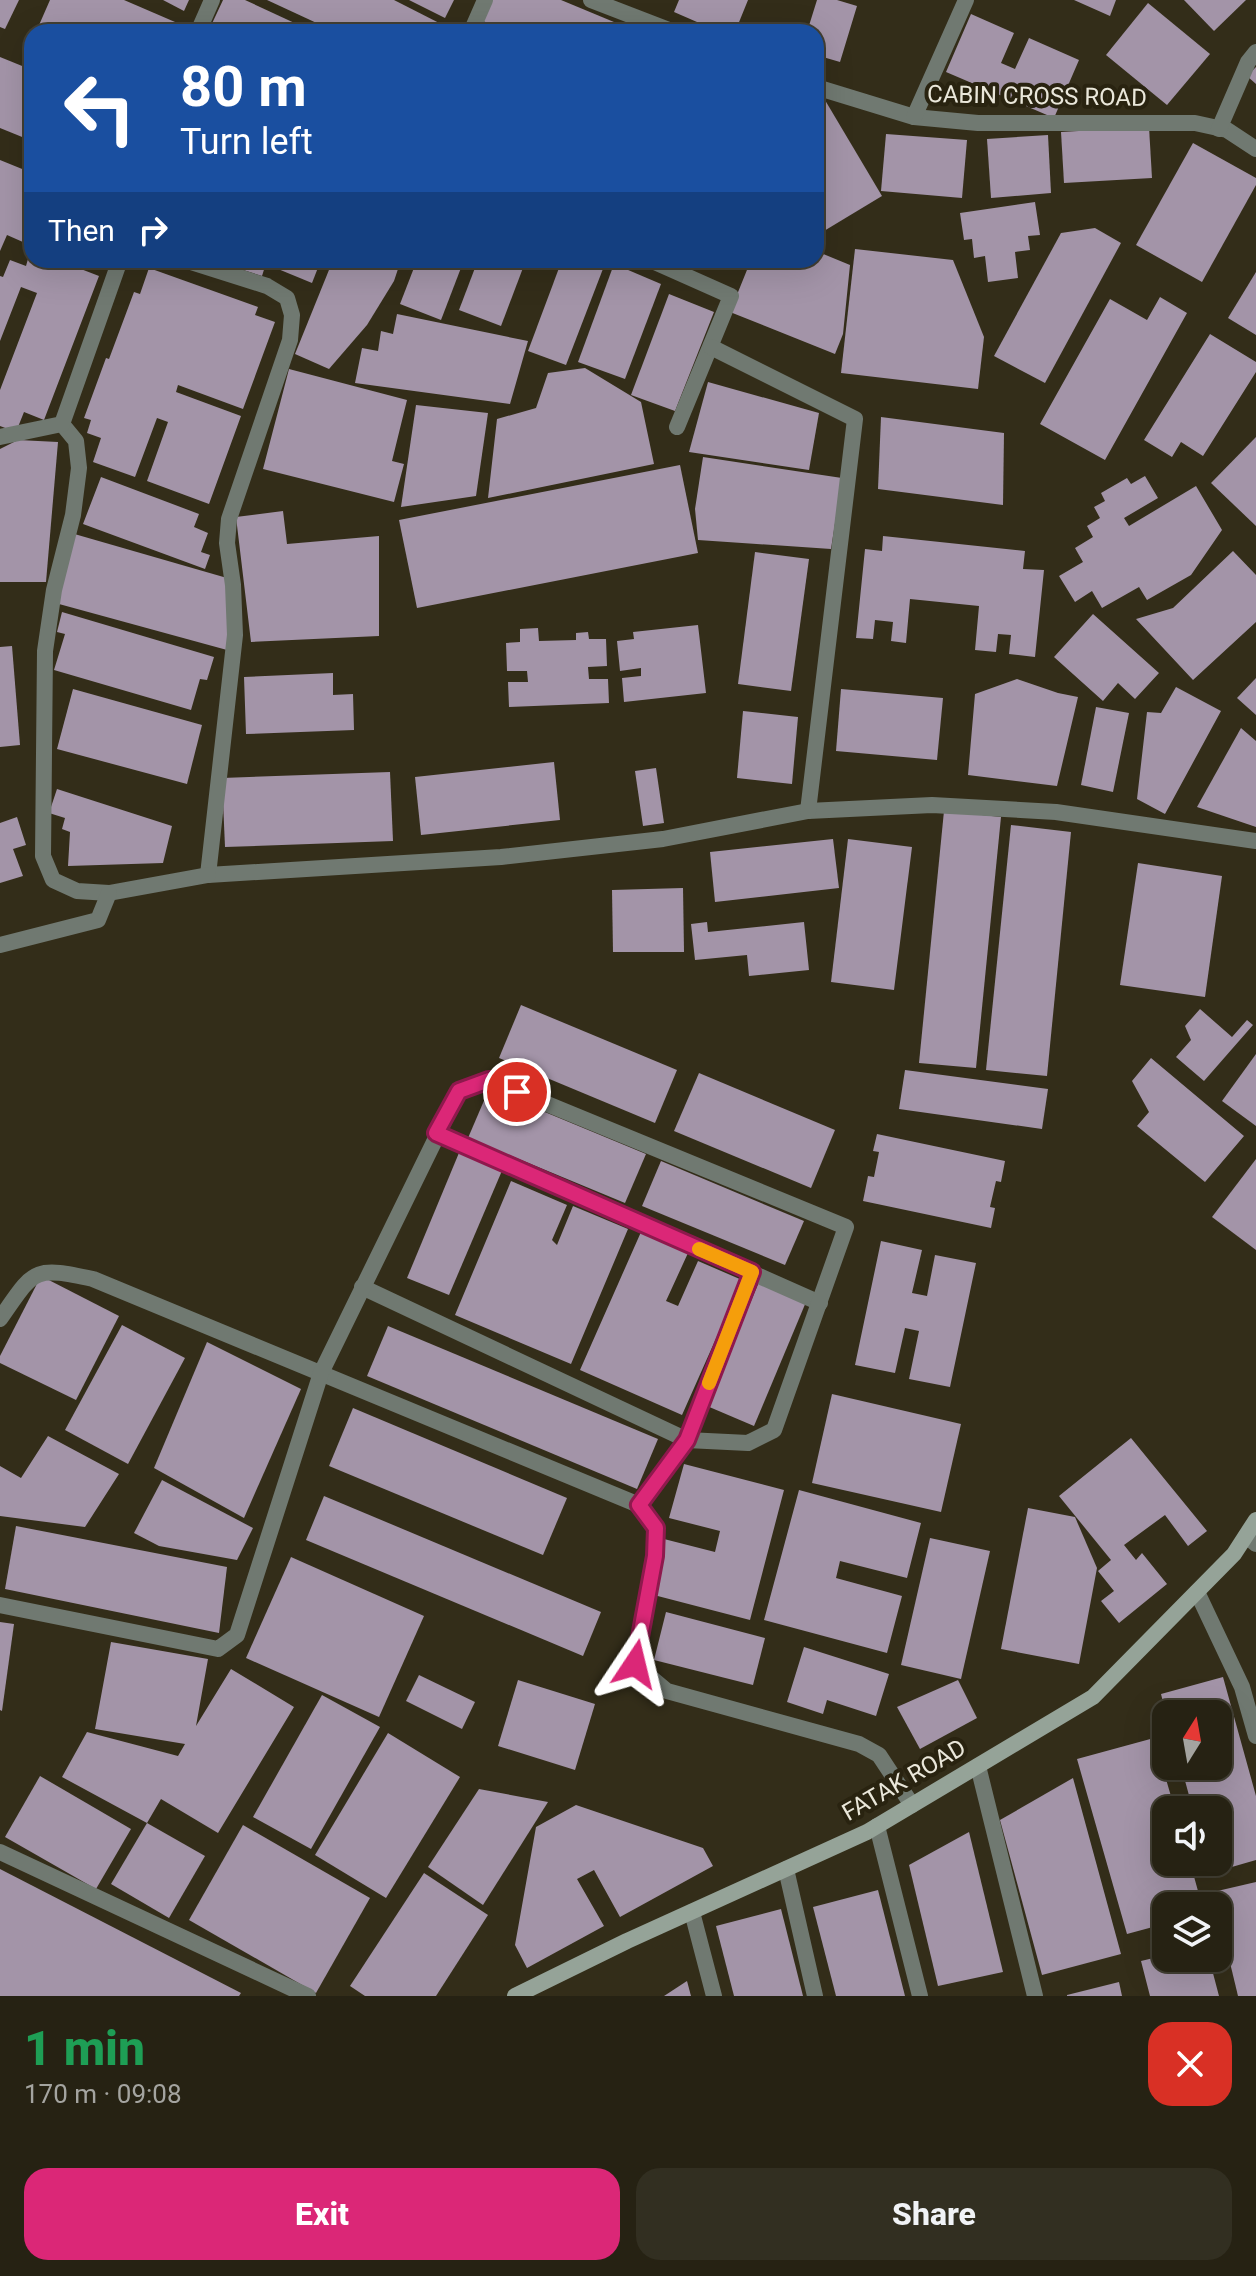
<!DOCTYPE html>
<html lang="en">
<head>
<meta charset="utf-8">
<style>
	:root { --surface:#262213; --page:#322f21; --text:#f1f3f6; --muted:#a4a4a0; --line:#423f33; --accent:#db2777 }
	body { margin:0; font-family:Roboto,sans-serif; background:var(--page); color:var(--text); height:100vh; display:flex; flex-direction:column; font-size:30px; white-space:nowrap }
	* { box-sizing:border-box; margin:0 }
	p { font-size:26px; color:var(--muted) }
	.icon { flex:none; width:44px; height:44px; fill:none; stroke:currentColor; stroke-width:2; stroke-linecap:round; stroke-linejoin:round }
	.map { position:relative; height:1996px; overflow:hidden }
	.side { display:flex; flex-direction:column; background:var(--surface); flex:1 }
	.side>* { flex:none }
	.top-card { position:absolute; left:24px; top:24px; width:800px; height:244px; border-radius:24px; box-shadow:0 8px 32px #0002,0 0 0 2px var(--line); background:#1a4fa0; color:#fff; overflow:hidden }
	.needle { width:52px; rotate:11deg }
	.buttons { position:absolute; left:1152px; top:1700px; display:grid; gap:16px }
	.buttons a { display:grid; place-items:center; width:80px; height:80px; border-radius:16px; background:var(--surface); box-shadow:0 8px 32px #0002,0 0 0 2px var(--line); font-size:40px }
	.pin { position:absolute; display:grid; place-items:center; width:68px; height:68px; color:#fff; margin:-34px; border:4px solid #fff; border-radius:50%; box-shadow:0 2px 8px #0007 }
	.me { position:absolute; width:88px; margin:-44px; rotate:10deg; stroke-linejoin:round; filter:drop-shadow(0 0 6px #0008) }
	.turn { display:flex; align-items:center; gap:28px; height:168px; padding:0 24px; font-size:36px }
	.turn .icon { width:104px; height:104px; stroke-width:2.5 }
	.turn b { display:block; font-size:56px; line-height:68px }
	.then { display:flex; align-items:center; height:76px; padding:0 24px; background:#0003; gap:16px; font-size:30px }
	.round { display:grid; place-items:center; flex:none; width:84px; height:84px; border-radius:24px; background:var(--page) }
	.headline { display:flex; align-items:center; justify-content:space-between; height:136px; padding:0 24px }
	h1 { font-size:48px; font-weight:800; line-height:60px; color:#1e9e55 }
	.cta { display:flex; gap:16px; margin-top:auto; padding:16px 24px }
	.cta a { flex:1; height:92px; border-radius:24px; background:var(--accent); color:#fff; font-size:32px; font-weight:800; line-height:92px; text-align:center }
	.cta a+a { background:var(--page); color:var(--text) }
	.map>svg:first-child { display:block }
</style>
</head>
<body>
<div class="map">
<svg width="1256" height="1996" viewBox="0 0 1256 1996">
	<rect width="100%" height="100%" fill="#332d19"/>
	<g fill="#a394a8">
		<polygon points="0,0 19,0 5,29 0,27"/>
		<polygon points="50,0 124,0 182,25 180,32 36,32"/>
		<polygon points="163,0 189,0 184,11"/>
		<polygon points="223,0 245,0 314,32 208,32"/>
		<polygon points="267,0 394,0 449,28 447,32 336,32"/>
		<polygon points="409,0 454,0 445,18"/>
		<polygon points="491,0 561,0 638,32 508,32 483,21"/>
		<polygon points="679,0 748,0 735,32 720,32 674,12"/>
		<polygon points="817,0 837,0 857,6 840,62 816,55 816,32 807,32"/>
		<polygon points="1074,0 1116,0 1110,16"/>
		<polygon points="1184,0 1246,0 1214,31"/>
		<polygon points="1148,3 1210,54 1167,105 1106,55"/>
		<polygon points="971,14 1014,33 1001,63 1015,69 1029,38 1079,60 1054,118 946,72"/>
		<polygon points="0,57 32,70 32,141 0,128"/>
		<polygon points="1256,67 1256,84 1247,76"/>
		<polygon points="819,90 882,196 819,234 816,230 816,92"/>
		<polygon points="1149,127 1152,178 1064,183 1061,132"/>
		<polygon points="886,134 967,140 962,198 881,191"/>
		<polygon points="1048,135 1051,193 991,198 987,139"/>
		<polygon points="1193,143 1256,178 1256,185 1202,282 1136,245"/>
		<polygon points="0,160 32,173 32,246 7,235 0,251"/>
		<polygon points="1035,202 1040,235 1028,236 1030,250 1015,252 1018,278 988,282 985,256 974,258 972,239 964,240 960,213"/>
		<polygon points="1095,228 1121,243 1045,383 994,356 1061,233"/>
		<polygon points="855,249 953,260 984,337 978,389 841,373"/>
		<polygon points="816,251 850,265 843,334 835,354 730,312 751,260 816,260"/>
		<polygon points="28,259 42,264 44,260 58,266 60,261 99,276 44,420 24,412 16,432 0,426 0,390 37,293 21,287 0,341 0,276 3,277 10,260 26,266"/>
		<polygon points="212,260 267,260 262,276"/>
		<polygon points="282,260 321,260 312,283 278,269"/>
		<polygon points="333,260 401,260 394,281 367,325 329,369 295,354"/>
		<polygon points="417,260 464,260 441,320 400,304"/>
		<polygon points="478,260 526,260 501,326 459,310"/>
		<polygon points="562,260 606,261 566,365 528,351"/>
		<polygon points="614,264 661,284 625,379 578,362"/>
		<polygon points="149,268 258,307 255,315 275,322 243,409 178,385 176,392 241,416 209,504 147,481 168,422 157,418 135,477 93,462 101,438 87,433 91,420 84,418 106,358 109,359 134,292 140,294"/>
		<polygon points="1256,272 1256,335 1228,318"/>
		<polygon points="669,294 714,312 675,411 631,395"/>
		<polygon points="1160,297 1187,313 1105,460 1040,424 1110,299 1147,320"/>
		<polygon points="397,314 528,341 510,404 355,383 362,348 378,351 381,331 393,334"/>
		<polygon points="1210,334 1256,362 1256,372 1203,456 1181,442 1172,457 1144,440"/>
		<polygon points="585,368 641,402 654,464 488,498 497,419 536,408 548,373"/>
		<polygon points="289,369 407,400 392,461 404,464 394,502 263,469"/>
		<polygon points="708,382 819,413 809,470 689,452"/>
		<polygon points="416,405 488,413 476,496 401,507"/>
		<polygon points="881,417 1004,433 1003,505 878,489"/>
		<polygon points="1256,437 1256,526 1211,483"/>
		<polygon points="18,440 58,442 46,582 0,582 0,449"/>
		<polygon points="703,457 842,478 831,549 698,540 695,509"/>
		<polygon points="680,465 698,553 417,608 399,520"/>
		<polygon points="1145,476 1158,498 1124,518 1129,526 1196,486 1222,530 1191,575 1147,600 1139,587 1102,608 1092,591 1075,602 1059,576 1083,562 1075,548 1093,537 1087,526 1100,518 1094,507 1105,501 1101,493 1127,478 1131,484"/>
		<polygon points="101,477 199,514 194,527 208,533 201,552 210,555 205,569 83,524"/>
		<polygon points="283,511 287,544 379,536 379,636 251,642 236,517"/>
		<polygon points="71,533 227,578 227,650 59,604"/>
		<polygon points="883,536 1025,551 1023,569 1044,570 1035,657 1009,654 1011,635 998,634 996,652 975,650 979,606 910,599 906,643 891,641 893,622 875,620 873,639 856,638 865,549 882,551"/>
		<polygon points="1233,551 1256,575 1256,622 1193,680 1136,619 1173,608"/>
		<polygon points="755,552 809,559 791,691 738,684"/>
		<polygon points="62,612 214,657 207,680 200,679 191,710 54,670 65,634 57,632"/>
		<polygon points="1093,614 1159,673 1135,699 1118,683 1103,701 1054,657"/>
		<polygon points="698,625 706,693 624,702 622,678 641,676 641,668 620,671 617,641 634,639 633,632"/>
		<polygon points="538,628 539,641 576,640 576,633 588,632 589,639 606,639 607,666 588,667 589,679 608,679 609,703 509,707 508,682 528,682 527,671 507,671 506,643 520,642 520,629"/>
		<polygon points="12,646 20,745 0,747 0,647"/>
		<polygon points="333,673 333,695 353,694 354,730 246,734 244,677"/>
		<polygon points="1256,678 1256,715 1237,698"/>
		<polygon points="1017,679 1058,693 1078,697 1057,786 968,775 975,694"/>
		<polygon points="1176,687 1221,711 1165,814 1137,799 1147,712 1161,713"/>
		<polygon points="73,689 202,725 187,784 57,749"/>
		<polygon points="841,689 943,698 937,760 836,751"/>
		<polygon points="1096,707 1129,713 1113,792 1081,785"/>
		<polygon points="743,711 798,717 792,784 737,778"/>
		<polygon points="1241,728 1256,741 1256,827 1197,807"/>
		<polygon points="554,762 560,820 421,835 415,777"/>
		<polygon points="656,768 664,823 643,826 635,771"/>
		<polygon points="390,772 393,841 225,847 222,778"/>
		<polygon points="57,789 172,826 163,863 68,866 70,832 62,829 65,818 49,813"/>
		<polygon points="944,811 1001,817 976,1068 919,1063"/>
		<polygon points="17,817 26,845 13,849 23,876 0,883 0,823"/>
		<polygon points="1011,825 1071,832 1047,1076 986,1070"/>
		<polygon points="833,839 839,888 715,902 710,852"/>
		<polygon points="848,839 912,847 894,990 831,982"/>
		<polygon points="1138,863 1222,876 1205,997 1120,985"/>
		<polygon points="683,888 684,952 613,952 612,890"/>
		<polygon points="707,922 708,932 804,922 809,970 749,976 747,955 695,960 691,924"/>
		<polygon points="521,1005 677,1070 655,1123 499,1058"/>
		<polygon points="1200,1009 1232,1037 1247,1020 1253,1025 1204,1081 1176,1057 1191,1040 1185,1026"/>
		<polygon points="1256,1054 1256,1126 1222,1101"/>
		<polygon points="1151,1058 1244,1136 1205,1182 1137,1126 1149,1112 1132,1081"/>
		<polygon points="905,1070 1048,1089 1042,1129 899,1109"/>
		<polygon points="699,1073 835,1130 811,1188 674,1131"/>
		<polygon points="489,1089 646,1154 625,1203 468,1138"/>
		<polygon points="877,1134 1005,1161 1001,1182 996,1181 990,1207 995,1208 991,1228 863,1201 868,1176 874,1177 879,1152 873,1151"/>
		<polygon points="461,1148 504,1166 449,1295 407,1278"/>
		<polygon points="1256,1159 1256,1250 1212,1217"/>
		<polygon points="661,1161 804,1221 785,1265 642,1206"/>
		<polygon points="511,1181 567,1205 552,1240 557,1245 573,1206 628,1229 571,1364 455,1315"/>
		<polygon points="641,1232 688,1253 666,1301 678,1306 698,1261 742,1280 682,1415 580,1370"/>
		<polygon points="881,1241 922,1250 912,1293 927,1296 935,1255 976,1263 950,1387 909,1379 919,1331 905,1328 895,1373 855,1365"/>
		<polygon points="41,1276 119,1316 76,1400 0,1363 0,1356"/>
		<polygon points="759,1282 806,1302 754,1426 707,1406"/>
		<polygon points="122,1325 185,1358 128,1464 65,1430"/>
		<polygon points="388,1326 658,1439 637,1489 367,1376"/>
		<polygon points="207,1342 301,1389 244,1518 154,1468"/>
		<polygon points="832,1394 961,1424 941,1512 812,1483"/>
		<polygon points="353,1408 567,1498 543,1555 329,1466"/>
		<polygon points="48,1436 119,1474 85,1527 0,1516 0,1466 21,1478"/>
		<polygon points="1131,1438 1207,1531 1188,1546 1165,1515 1124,1545 1136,1560 1142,1553 1167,1584 1119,1623 1101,1601 1114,1591 1098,1571 1111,1560 1059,1496"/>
		<polygon points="684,1464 784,1490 750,1620 650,1594 664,1539 715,1552 720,1531 669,1518"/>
		<polygon points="162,1480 253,1528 237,1560 159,1546 134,1533"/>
		<polygon points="799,1490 921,1523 907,1578 840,1561 836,1578 902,1596 887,1653 764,1620"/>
		<polygon points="324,1496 601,1612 583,1656 306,1540"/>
		<polygon points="1028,1508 1075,1517 1097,1568 1079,1664 1001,1649"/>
		<polygon points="16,1526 227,1567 219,1633 5,1589"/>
		<polygon points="930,1538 990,1551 961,1679 901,1665"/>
		<polygon points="291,1557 424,1616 379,1717 246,1658"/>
		<polygon points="666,1612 765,1638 753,1685 654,1660"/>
		<polygon points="0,1622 14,1624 2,1711 0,1710"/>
		<polygon points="111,1642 208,1659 196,1726 231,1669 294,1707 218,1833 161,1799 147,1823 62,1777 87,1732 178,1756 185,1744 95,1729"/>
		<polygon points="804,1647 889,1674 876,1716 827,1700 823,1714 787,1702"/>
		<polygon points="419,1675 475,1702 462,1729 406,1701"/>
		<polygon points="1223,1677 1256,1796 1256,1860 1211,1873 1208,1862 1218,1862 1218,1810 1193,1810 1181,1766 1218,1766 1218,1714 1166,1714 1161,1694"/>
		<polygon points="518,1680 595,1704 575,1770 498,1746"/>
		<polygon points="958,1680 977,1718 920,1749 897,1707"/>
		<polygon points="322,1695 380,1727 311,1849 253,1817"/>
		<polygon points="388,1733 460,1777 386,1898 315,1855"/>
		<polygon points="1154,1738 1175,1810 1166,1810 1166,1862 1190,1862 1198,1891 1157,1902 1164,1924 1127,1934 1077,1759"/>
		<polygon points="40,1776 131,1829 96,1889 5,1837"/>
		<polygon points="1073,1778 1121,1954 1042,1975 1000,1820"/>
		<polygon points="479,1789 548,1802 483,1905 428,1867"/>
		<polygon points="576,1805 703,1848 713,1866 620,1917 594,1870 577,1879 604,1926 527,1968 515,1945 536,1827"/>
		<polygon points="147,1823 205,1856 169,1918 111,1884"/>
		<polygon points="243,1825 370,1898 316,1993 189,1920"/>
		<polygon points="969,1832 1003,1972 938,1986 909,1865"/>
		<polygon points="0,1869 241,1993 239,1996 0,1996"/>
		<polygon points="424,1873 488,1915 436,1996 365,1996 350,1986"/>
		<polygon points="1256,1882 1256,1996 1238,1996 1213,1892"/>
		<polygon points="878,1890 905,1996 836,1996 813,1907"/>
		<polygon points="781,1909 803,1996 734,1996 716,1926"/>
		<polygon points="1166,1955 1166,1958 1209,1958 1219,1996 1150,1996 1141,1961"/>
		<polygon points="687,1981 691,1996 664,1996"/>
		<polygon points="1119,1982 1122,1996 1067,1996 1067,1995"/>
	</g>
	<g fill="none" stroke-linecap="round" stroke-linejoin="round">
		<g stroke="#707971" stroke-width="16">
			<polyline points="591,0 674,32"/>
			<polyline points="198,32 212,0"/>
			<polyline points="471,32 485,0"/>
			<polyline points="816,87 914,117 978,123 1195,123 1227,130 1256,149"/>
			<polyline points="914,117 966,0"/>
			<polyline points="1219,129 1248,62 1256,52"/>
			<polyline points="185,260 267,286 287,298 292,315 290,340 229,519 227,543 233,585 235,635 208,875 501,857 663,839 808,811 932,805 1056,812 1256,841"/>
			<polyline points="650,260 731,296 677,427"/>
			<polyline points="711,347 855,419 808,811"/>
			<polyline points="62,424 76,441 79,468 73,515 54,590 45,651 43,856 53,880 77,891 109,893 208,875"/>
			<polyline points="0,437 62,424 120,260"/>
			<polyline points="0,945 98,920 109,893"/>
			<polyline points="436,1133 820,1303"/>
			<polyline points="362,1287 687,1440 752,1272"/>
			<path d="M0,1319C35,1269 32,1266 93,1279L639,1505L656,1528L655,1556L635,1664L667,1691L859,1744L879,1755L912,1805"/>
			<polyline points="1246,1536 1256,1544"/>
			<polyline points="1197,1592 1242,1687 1256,1736"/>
			<polyline points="0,1605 218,1649 237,1635 321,1373 459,1091 489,1080 846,1227 774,1430 748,1443 687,1440 639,1505"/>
			<polyline points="978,1766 1035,1996"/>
			<polyline points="877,1826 920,1996"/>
			<polyline points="0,1852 308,1996"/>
			<polyline points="786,1869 815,1996"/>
			<polyline points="692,1912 714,1996"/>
		</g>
		<polyline stroke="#95a398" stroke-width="16" points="515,1996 627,1941 867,1832 1093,1697 1234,1554 1256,1520"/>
	</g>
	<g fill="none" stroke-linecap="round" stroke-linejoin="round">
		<defs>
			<polyline id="route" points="517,1092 489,1080 459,1091 436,1133 752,1272 687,1440 639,1505 656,1528 655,1556 635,1664"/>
		</defs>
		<use href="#route" stroke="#8e194d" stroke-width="20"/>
		<use href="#route" stroke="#db2777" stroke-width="14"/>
		<polyline stroke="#f59e0b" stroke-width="14" points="699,1249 752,1272 709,1383"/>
	</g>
	<g text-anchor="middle" stroke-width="8" stroke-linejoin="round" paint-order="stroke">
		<g font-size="24" fill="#eae7da" stroke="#292310">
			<text transform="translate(1037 96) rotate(1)" y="8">CABIN CROSS ROAD</text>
			<text transform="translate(904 1780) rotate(-30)" y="8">FATAK ROAD</text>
		</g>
	</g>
</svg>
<div class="buttons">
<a><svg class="needle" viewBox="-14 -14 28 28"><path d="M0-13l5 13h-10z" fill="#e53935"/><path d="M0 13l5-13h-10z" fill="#a4a4a0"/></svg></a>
<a><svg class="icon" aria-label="sound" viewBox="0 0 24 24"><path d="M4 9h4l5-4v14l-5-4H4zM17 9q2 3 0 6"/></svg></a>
<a><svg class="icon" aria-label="layers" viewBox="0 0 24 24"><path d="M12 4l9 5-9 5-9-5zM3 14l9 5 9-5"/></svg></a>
</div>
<div class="pin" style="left:517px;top:1092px;background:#d93025"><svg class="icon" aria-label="arrive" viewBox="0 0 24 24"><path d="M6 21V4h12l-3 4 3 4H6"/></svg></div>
<svg class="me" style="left:635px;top:1664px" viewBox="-20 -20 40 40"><path d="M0-17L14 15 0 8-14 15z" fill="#db2777" stroke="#fff" stroke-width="4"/></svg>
<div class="top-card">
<div class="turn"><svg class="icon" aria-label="left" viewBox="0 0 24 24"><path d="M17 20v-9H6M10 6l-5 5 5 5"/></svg><div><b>80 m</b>Turn left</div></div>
<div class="then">Then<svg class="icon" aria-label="right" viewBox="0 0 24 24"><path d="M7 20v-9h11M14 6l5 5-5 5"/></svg></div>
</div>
</div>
<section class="side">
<div class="headline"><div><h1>1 min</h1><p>170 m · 09:08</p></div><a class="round" style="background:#d93025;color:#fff"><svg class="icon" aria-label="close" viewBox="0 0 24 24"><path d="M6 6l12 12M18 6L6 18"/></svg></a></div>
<div class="cta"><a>Exit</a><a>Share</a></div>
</section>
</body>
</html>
